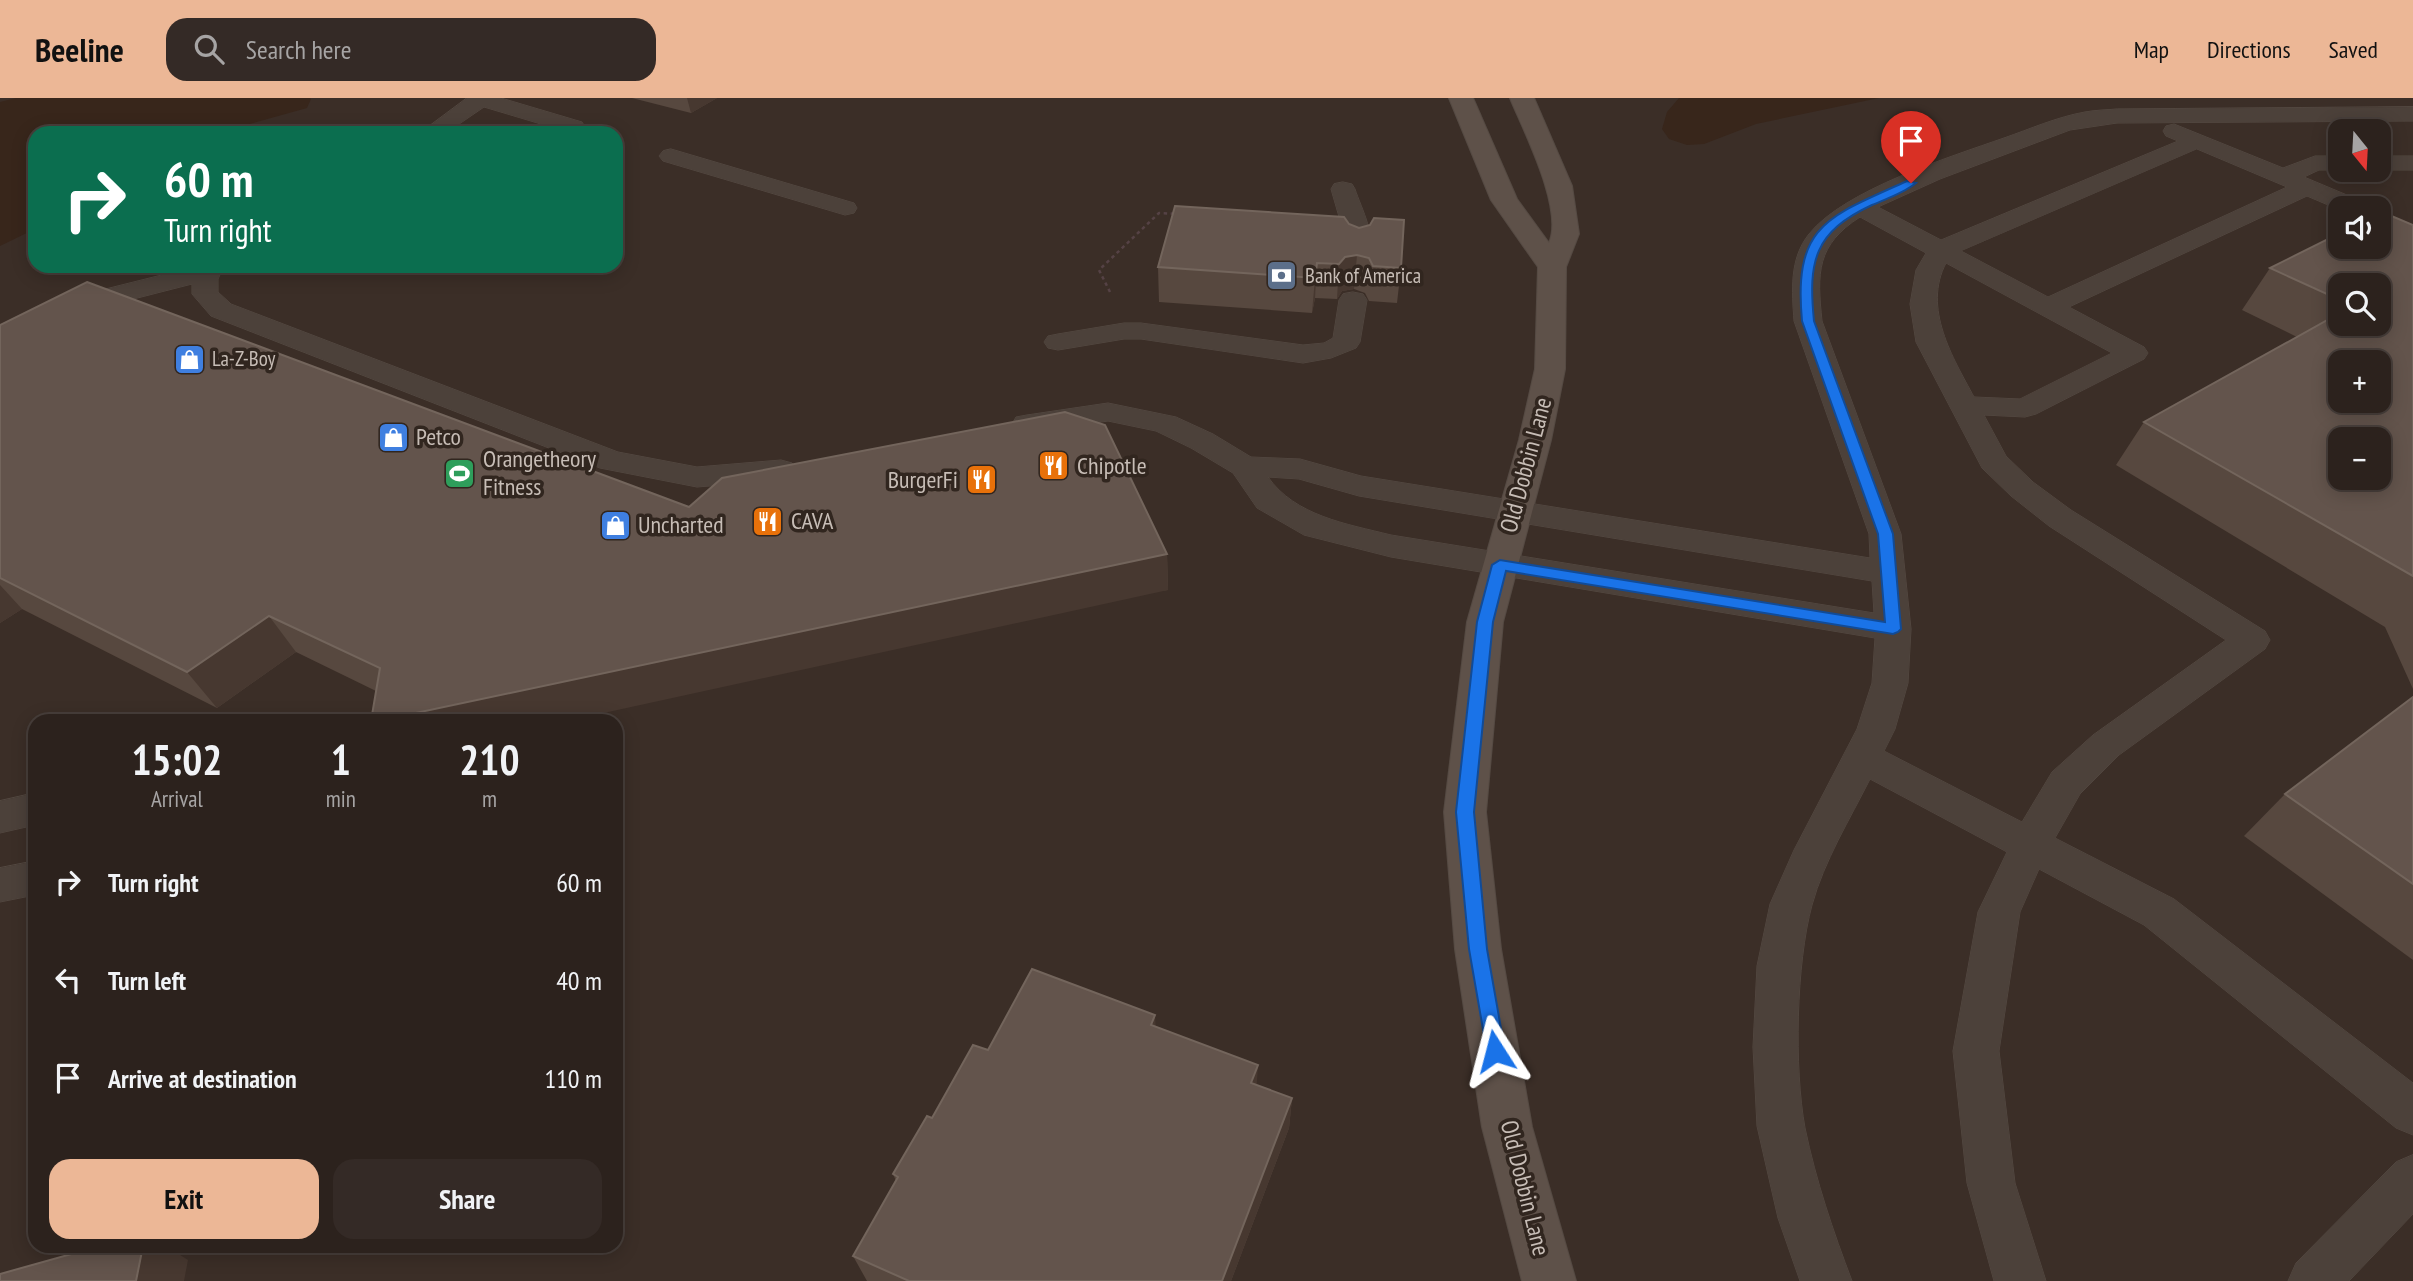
<!DOCTYPE html>
<html lang="en">
<head>
<meta charset="utf-8">
<style>
	:root { --surface:#2c221d; --page:#342a26; --text:#f1f3f6; --muted:#a6a4a4; --line:#483f3b; --accent:#ecb796 }
	body { margin:0; font-family:"PT Sans Narrow",sans-serif; background:var(--page); color:var(--text); height:100vh; display:flex; flex-direction:column; font-size:26px; white-space:nowrap }
	* { box-sizing:border-box; margin:0 }
	p { font-size:23px; color:var(--muted) }
	.icon { flex:none; width:38px; height:38px; fill:none; stroke:currentColor; stroke-width:2; stroke-linecap:round; stroke-linejoin:round }
	.map { position:relative; flex:1; overflow:hidden }
	.details { position:absolute; left:28px; top:616px; width:595px; height:539px; display:flex; flex-direction:column; background:var(--surface); border-radius:21px; box-shadow:0 4px 18px #0003,0 0 0 2px var(--line) }
	.details>* { flex:none }
	.hud { position:absolute; left:28px; top:28px; width:595px; height:147px; border-radius:21px; box-shadow:0 4px 18px #0003,0 0 0 2px var(--line); background:#0b6e4f; color:#fff; overflow:hidden }
	.needle { width:46px; rotate:162deg }
	.controls { position:absolute; left:2328px; top:21px; display:grid; gap:14px }
	.controls a { display:grid; place-items:center; width:63px; height:63px; border-radius:14px; background:var(--surface); box-shadow:0 4px 18px #0003,0 0 0 2px var(--line); font-size:35px }
	.pin { position:absolute; display:grid; place-items:center; width:60px; height:60px; color:#fff; margin:-72px -30px; border-radius:50% 50% 50% 0; rotate:-45deg; box-shadow:0 0 7px #0007 }
	.pin .icon { rotate:45deg }
	.me { position:absolute; width:77px; margin:-38px; rotate:351deg; stroke-linejoin:round; filter:drop-shadow(0 0 5px #0008) }
	.turn { display:flex; align-items:center; gap:24px; height:147px; padding:0 21px; font-size:32px }
	.turn .icon { width:91px; height:91px; stroke-width:2.5 }
	.turn b { display:block; font-size:49px; line-height:60px }
	.eta { display:flex; justify-content:space-evenly; align-items:center; height:119px; text-align:center }
	.eta b { font-size:42px; font-weight:600; line-height:49px }
	.primary-button { display:flex; gap:14px; margin-top:auto; padding:14px 21px }
	.primary-button a { flex:1; height:80px; border-radius:21px; background:var(--accent); color:#111; font-size:28px; font-weight:600; line-height:80px; text-align:center }
	.primary-button a+a { background:var(--page); color:var(--text) }
	ul { padding:0; list-style:none }
	li { display:flex; align-items:center; gap:21px; height:98px; padding:0 21px }
	li div { flex:1 }
	li b { display:block; font-size:26px }
	li em { font-style:normal }
	header { display:flex; align-items:center; gap:42px; box-sizing:border-box; height:98px; padding:0 35px; background:var(--accent); color:#111 }
	header strong { font-size:33px }
	nav { display:flex; gap:38px; margin-inline-start:auto; font-size:24px }
	.search { width:490px; height:63px; background:var(--page); display:flex; align-items:center; gap:18px; box-sizing:border-box; padding:0 24px; border-radius:21px; color:var(--muted); font-size:26px }
	.map>svg:first-child { display:block }
</style>
</head>
<body>
<header>
<strong>Beeline</strong>
<div class="search"><svg class="icon" aria-label="search" viewBox="0 0 24 24"><circle cx="10" cy="10" r="6"/><path d="M15 15l6 6"/></svg>Search here</div>
<nav><a>Map</a><a>Directions</a><a>Saved</a></nav>
</header>
<div class="map">
<svg width="2413" height="1183" viewBox="0 0 2413 1183">
	<rect width="100%" height="100%" fill="#3b2e27"/>
	<g fill="#38261b">
		<polygon points="16,0 310,0 311,1 307,10 217,35 35,35 35,131 0,148 0,4"/>
		<polygon points="1679,0 1879,0 1756,26 1704,46 1687,47 1669,41 1662,31 1667,14"/>
	</g>
	<g fill="none" stroke-linecap="round" stroke-linejoin="round">
		<defs>
			<g id="lane">
				<polygon points="467,0 501,0 582,24 585,29 582,34 571,35 484,9 446,35 420,35"/>
				<path d="M2413,9V23L2117,25L2070,32L1940,81L1878,109L1941,142L2178,43L2166,38L2163,33L2166,28L2174,26L2283,70L2315,58H2340L2341,72H2319L2304,79L2366,105L2369,110L2340,112L2307,98L2069,209L2144,249L2148,255L2144,261L2036,316L2025,319L1984,317L2006,358L2033,384L2071,412L2265,533L2270,542L2265,551L2119,657L2080,696L2055,740L2174,801L2413,985V1037L2396,1030L2144,827L2039,771L2020,814L1999,953L2015,1085L2046,1183H1994L1967,1085L1953,953L1978,814L2007,754L1870,681C1850,721 1824,763 1812,807C1796,866 1794,970 1805,1030C1816,1083 1833,1133 1852,1183H1800L1778,1120L1757,1028L1753,949L1757,868L1770,806L1794,752L1857,631L1872,585L1875,540L1391,459L1304,437L1257,410L1233,375L1191,350L1156,333L1108,323L1027,335L1016,333L1012,326L1016,319L1027,317L1108,305L1176,319L1213,336L1251,359L1300,361L1361,378L1870,460L1869,436L1794,223C1792,193 1789,161 1809,136C1844,92 1950,59 2004,40C2030,31 2057,19 2085,14C2096,12 2106,12 2117,11ZM2197,51L2287,89L2048,199L1961,153ZM1860,119L1926,155L1916,172L1910,206L1916,244L1982,370L2011,398L2049,428L2226,542L2093,637L2052,674L2022,724L1884,653L1895,631L1908,585L1911,531L1901,436L1822,223C1817,175 1816,147 1860,119ZM1946,165L2112,255L2020,301L1974,299C1953,260 1922,210 1946,165ZM1268,379L1299,381L1359,398L1872,483L1874,515L1391,437C1347,426 1295,418 1268,379Z"/>
				<polygon points="671,51 854,105 857,110 854,115 845,117 663,63 659,58 663,53"/>
				<polygon points="2378,58 2413,58 2413,72 2377,72"/>
				<path d="M1343,84L1352,86L1355,91C1361,110 1379,142 1366,159L1357,162L1348,159L1344,154V136L1331,91L1334,86Z"/>
				<polygon points="198,168 224,168 218,181 218,194 231,206 618,354 697,369 781,362 792,365 797,372 792,379 781,382 697,389 600,370 211,218 192,196 192,186 106,208 0,253 0,235 86,196"/>
				<polygon points="1353,194 1363,196 1367,202 1360,244 1356,250 1331,260 1303,265 1141,241 1124,241 1058,252 1048,250 1044,244 1048,238 1058,236 1124,225 1141,225 1303,247 1324,245 1333,240 1339,202 1343,196"/>
				<polygon points="35,695 35,727 0,735 0,703"/>
				<polygon points="35,763 35,797 0,804 0,770"/>
				<polygon points="2413,1057 2413,1116 2349,1183 2288,1183 2296,1165 2396,1064"/>
			</g>
			<path id="secondary" d="M1449,0H1473L1517,101L1549,145C1564,111 1524,34 1510,0H1534L1572,88L1579,136L1566,169L1565,271L1551,342L1503,524L1486,714L1501,851L1532,1029L1576,1183H1522L1482,1029L1455,851L1444,714L1467,524L1519,342L1535,271L1538,169L1491,102Z"/>
		</defs>
		<use href="#lane" stroke="#554a43" stroke-width="1"/>
		<use href="#secondary" stroke="#554a43" stroke-width="2"/>
		<polyline stroke="#554245" stroke-width="2.5" stroke-dasharray="3.5 3.5" stroke-linecap="butt" points="1110,194 1099,172 1159,115 1179,116"/>
		<use href="#lane" fill="#4c413a" fill-rule="evenodd"/>
		<use href="#secondary" fill="#5e5149" fill-rule="evenodd"/>
	</g>
	<g fill="#57483f" fill-rule="evenodd">
		<polygon points="632,0 717,0 691,15"/>
		<polygon points="1349,126 1401,170 1397,205 1369,203 1365,195 1354,191 1342,193 1337,201 1315,200 1312,215 1159,204 1158,169"/>
		<path d="M2413,127V591L2385,529L2116,367L2144,324L2297,239L2242,212L2270,170ZM2340,187L2378,226H2340Z"/>
		<polygon points="0,227 689,409 1167,456 1168,492 376,593 296,554 217,610 22,511 0,525"/>
		<polygon points="2413,599 2413,862 2244,738 2285,696"/>
		<polygon points="1156,929 1257,987 1292,1000 1289,1030 1231,1183 867,1183 853,1158 896,1083 893,1076 932,1020 988,952"/>
	</g>
	<g fill="#473830">
		<polygon points="687,0 717,0 691,15"/>
		<polygon points="1357,157 1354,191 1342,193 1337,201 1339,166 1345,159"/>
		<polygon points="1317,165 1315,200 1312,215 1315,180"/>
		<polygon points="1167,456 1168,492 567,623 378,623"/>
		<polygon points="0,487 22,511 0,525"/>
		<polygon points="269,518 296,554 217,610 187,574"/>
		<polygon points="1155,917 1157,949 1151,927"/>
		<polygon points="1258,967 1256,998 1251,985"/>
		<polygon points="1292,1000 1289,1030 1231,1183 1222,1183"/>
		<polygon points="143,1148 166,1148 188,1162 184,1183 136,1183"/>
	</g>
	<g fill="#63544c" stroke="#73655c" stroke-width="2" fill-rule="evenodd">
		<polygon points="1175,108 1344,119 1349,126 1359,130 1370,127 1374,120 1404,122 1401,170 1373,168 1369,160 1357,157 1345,159 1339,166 1317,165 1315,180 1158,169"/>
		<path d="M2382,114L2413,127V478L2144,324L2340,215V226H2378V187H2340V202L2270,170L2340,135V149H2378V116ZM2340,264H2378V303H2340ZM2340,341H2378V380H2340Z"/>
		<polygon points="87,184 689,409 722,380 1065,314 1105,327 1167,456 378,623 371,623 380,570 269,518 187,574 0,480 0,227"/>
		<polygon points="2413,599 2413,786 2285,696"/>
		<polygon points="1032,871 1155,917 1151,927 1258,967 1251,985 1292,1000 1222,1183 909,1183 853,1158 898,1079 893,1076 927,1018 932,1020 973,947 988,952"/>
		<polygon points="100,1148 143,1148 136,1183 0,1183 0,1176"/>
	</g>
	<path fill="#1a73e8" stroke="#114b97" stroke-width="2" d="M1907,83L1916,85C1904,95 1886,101 1872,107C1814,134 1808,163 1814,223L1893,436L1901,531L1898,534L1893,536L1506,473L1493,524L1474,714L1487,851L1505,953L1502,960L1495,962L1488,960L1469,851L1456,714L1477,524L1492,467L1500,462L1885,524L1878,436L1802,223C1793,126 1828,119 1907,83Z"/>
	<defs>
		<symbol id="bank-square" viewBox="-11 -11 22 22"><rect x="-9" y="-9" width="18" height="18" rx="4" fill="#5c6f8a" stroke="#31261f"/><path d="M-6-4H6V4H-6ZM0-2.3a2.3 2.3 0 1 0 0 4.6a2.3 2.3 0 1 0 0-4.6Z" fill="#fff"/></symbol>
		<symbol id="shop-square" viewBox="-11 -11 22 22"><rect x="-9" y="-9" width="18" height="18" rx="4" fill="#3f7fe0" stroke="#31261f"/><path d="M-5-2.5h2.3a2.7 3.5 0 0 1 5.4 0H5L5.5 6h-11ZM-1.5-2.5h3a1.5 2.3 0 0 0-3 0Z" fill="#fff"/></symbol>
		<symbol id="restaurant-square" viewBox="-11 -11 22 22"><rect x="-9" y="-9" width="18" height="18" rx="4" fill="#e8710a" stroke="#31261f"/><path d="M-5-6h1v4h1v-4h1v4h1v-4h1v5L-1.5 .5V6h-2V.5L-5-1ZM5-6V6H3V1.5H1.5Q1.5-4 5-6Z" fill="#fff"/></symbol>
		<symbol id="stadium-square" viewBox="-11 -11 22 22"><rect x="-9" y="-9" width="18" height="18" rx="4" fill="#2e9e5b" stroke="#31261f"/><path d="M0-5a6.5 5 0 1 0 0 10a6.5 5 0 1 0 0-10ZM-3.5-1.8h7v3.6h-7Z" fill="#fff"/></symbol>
	</defs>
	<g fill-rule="evenodd">
		<use href="#bank-square" x="1264" y="160" width="35" height="35"/>
		<use href="#shop-square" x="172" y="244" width="35" height="35"/>
		<use href="#shop-square" x="376" y="322" width="35" height="35"/>
		<use href="#restaurant-square" x="1036" y="350" width="35" height="35"/>
		<use href="#stadium-square" x="442" y="358" width="35" height="35"/>
		<use href="#restaurant-square" x="964" y="364" width="35" height="35"/>
		<use href="#restaurant-square" x="750" y="406" width="35" height="35"/>
		<use href="#shop-square" x="598" y="410" width="35" height="35"/>
	</g>
	<g text-anchor="middle" stroke-width="7" stroke-linejoin="round" paint-order="stroke">
		<g font-size="21" fill="#c7bdb6" stroke="#31261f" text-anchor="start">
			<text x="1305" y="185">Bank of America</text>
			<text x="212" y="268">La-Z-Boy</text>
		</g>
		<g font-size="24" fill="#c7bdb6" stroke="#31261f" text-anchor="start">
			<text x="416" y="347">Petco</text>
			<text x="483" y="369">Orangetheory<tspan x="483" dy="28">Fitness</tspan></text>
			<text x="1077" y="376">Chipotle</text>
			<text x="958" y="390" text-anchor="end">BurgerFi</text>
			<text x="791" y="431">CAVA</text>
			<text x="638" y="435">Uncharted</text>
		</g>
		<g font-size="24" fill="#c7bdb6" stroke="#31261f">
			<text transform="translate(1526 367) rotate(-75)" y="8">Old Dobbin Lane</text>
			<text transform="translate(1525 1090) rotate(76)" y="8">Old Dobbin Lane</text>
		</g>
	</g>
</svg>
<div class="controls">
<a><svg class="needle" viewBox="-14 -14 28 28"><path d="M0-13l5 13h-10z" fill="#e53935"/><path d="M0 13l5-13h-10z" fill="#a6a4a4"/></svg></a>
<a><svg class="icon" aria-label="sound" viewBox="0 0 24 24"><path d="M4 9h4l5-4v14l-5-4H4zM17 9q2 3 0 6"/></svg></a>
<a><svg class="icon" aria-label="search" viewBox="0 0 24 24"><circle cx="10" cy="10" r="6"/><path d="M15 15l6 6"/></svg></a>
<a>+</a>
<a>−</a>
</div>
<div class="pin" style="left:1911px;top:85px;background:#d93025"><svg class="icon" aria-label="arrive" viewBox="0 0 24 24"><path d="M6 21V4h12l-3 4 3 4H6"/></svg></div>
<svg class="me" style="left:1495px;top:953px" viewBox="-20 -20 40 40"><path d="M0-17L14 15 0 8-14 15z" fill="#1a73e8" stroke="#fff" stroke-width="4"/></svg>
<div class="hud">
<div class="turn"><svg class="icon" aria-label="right" viewBox="0 0 24 24"><path d="M7 20v-9h11M14 6l5 5-5 5"/></svg><div><b>60 m</b>Turn right</div></div>
</div>
<section class="details">
<div class="eta">
<div><b>15:02</b><p>Arrival</p></div>
<div><b>1</b><p>min</p></div>
<div><b>210</b><p>m</p></div>
</div>
<ul>
<li><svg class="icon" aria-label="right" viewBox="0 0 24 24"><path d="M7 20v-9h11M14 6l5 5-5 5"/></svg><div><b>Turn right</b></div><em>60 m</em></li>
<li><svg class="icon" aria-label="left" viewBox="0 0 24 24"><path d="M17 20v-9H6M10 6l-5 5 5 5"/></svg><div><b>Turn left</b></div><em>40 m</em></li>
<li><svg class="icon" aria-label="arrive" viewBox="0 0 24 24"><path d="M6 21V4h12l-3 4 3 4H6"/></svg><div><b>Arrive at destination</b></div><em>110 m</em></li>
</ul>
<div class="primary-button"><a>Exit</a><a>Share</a></div>
</section>
</div>
</body>
</html>
